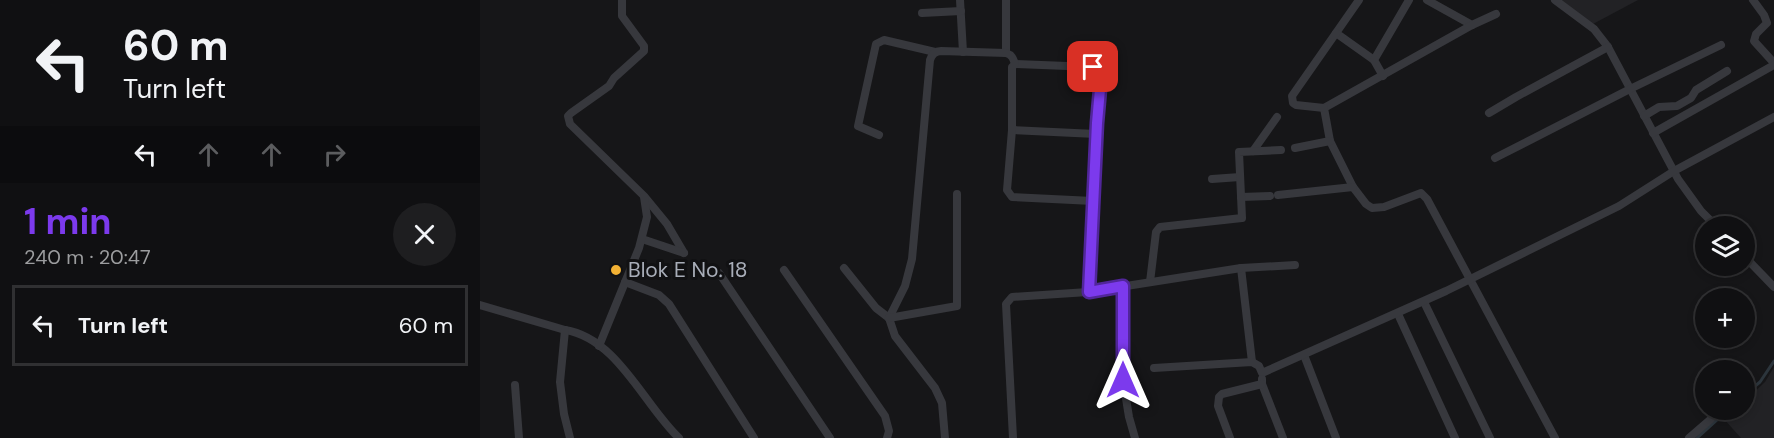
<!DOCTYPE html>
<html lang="en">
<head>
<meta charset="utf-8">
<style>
	:root { --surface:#101012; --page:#1e1e20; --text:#f1f3f6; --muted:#9c9d9f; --line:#303032; --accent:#7c3aed }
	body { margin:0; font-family:"DM Sans",sans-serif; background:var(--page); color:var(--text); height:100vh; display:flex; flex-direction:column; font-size:22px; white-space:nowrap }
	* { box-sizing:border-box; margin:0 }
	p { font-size:20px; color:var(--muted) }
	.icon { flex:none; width:33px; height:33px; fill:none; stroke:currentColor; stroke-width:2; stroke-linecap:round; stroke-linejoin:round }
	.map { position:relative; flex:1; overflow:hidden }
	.panel { display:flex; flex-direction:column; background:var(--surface); width:480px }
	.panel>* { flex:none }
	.guide { background:#101012; color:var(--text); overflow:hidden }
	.controls { position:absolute; left:1215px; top:216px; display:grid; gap:12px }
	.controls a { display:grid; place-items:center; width:60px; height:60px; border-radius:50%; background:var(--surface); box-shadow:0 3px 9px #0003,0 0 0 2px var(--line); font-size:30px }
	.pin { position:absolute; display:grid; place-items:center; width:51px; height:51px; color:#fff; margin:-26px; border-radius:12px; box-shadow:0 3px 9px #0006 }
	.me { position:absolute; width:66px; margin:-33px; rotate:0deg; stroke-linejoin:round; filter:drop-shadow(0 0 4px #0008) }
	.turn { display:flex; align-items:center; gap:21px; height:126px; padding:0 24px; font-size:27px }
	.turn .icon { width:78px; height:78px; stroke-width:2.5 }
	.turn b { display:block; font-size:42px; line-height:51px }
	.lanes { display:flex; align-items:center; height:57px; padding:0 24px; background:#0003; justify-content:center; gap:30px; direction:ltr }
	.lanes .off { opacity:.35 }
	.round { display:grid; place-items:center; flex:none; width:63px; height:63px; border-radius:32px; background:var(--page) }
	.overview { display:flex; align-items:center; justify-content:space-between; height:102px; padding:0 24px }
	h1 { font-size:36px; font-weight:700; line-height:45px; color:var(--accent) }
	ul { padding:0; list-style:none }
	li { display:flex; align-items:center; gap:18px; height:81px; margin:0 12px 9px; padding:0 12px; border:3px solid var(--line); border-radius:0px }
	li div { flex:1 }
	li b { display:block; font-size:22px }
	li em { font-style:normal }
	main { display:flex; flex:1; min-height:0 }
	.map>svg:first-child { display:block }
</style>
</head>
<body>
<main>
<section class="panel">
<div class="guide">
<div class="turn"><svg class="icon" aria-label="left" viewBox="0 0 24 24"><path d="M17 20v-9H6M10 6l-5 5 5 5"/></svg><div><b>60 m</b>Turn left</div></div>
<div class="lanes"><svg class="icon" aria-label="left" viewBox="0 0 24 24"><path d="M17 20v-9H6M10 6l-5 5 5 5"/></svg><svg class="icon off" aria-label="ahead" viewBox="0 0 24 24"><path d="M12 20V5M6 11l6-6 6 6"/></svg><svg class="icon off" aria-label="ahead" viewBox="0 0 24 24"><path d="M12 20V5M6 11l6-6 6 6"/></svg><svg class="icon off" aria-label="right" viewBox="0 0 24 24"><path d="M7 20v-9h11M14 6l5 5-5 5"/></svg></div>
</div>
<div class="overview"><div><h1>1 min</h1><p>240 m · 20:47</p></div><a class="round"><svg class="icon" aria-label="close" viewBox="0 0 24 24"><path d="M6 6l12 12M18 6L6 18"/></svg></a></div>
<ul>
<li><svg class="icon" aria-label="left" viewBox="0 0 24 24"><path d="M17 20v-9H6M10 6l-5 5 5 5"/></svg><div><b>Turn left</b></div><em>60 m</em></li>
</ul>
</section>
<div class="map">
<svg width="1294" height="438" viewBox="0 0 1294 438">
	<rect width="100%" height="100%" fill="#161618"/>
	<g fill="#222225">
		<polygon points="1080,0 1158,0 1113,24"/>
		<polygon points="1294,367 1294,438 1261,438 1244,419 1255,410 1264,410 1265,401 1285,382"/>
	</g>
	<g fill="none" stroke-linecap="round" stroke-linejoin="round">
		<g stroke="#2c353c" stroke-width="3">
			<polyline points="1264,395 1280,382 1294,361"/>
			<polyline points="1217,438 1248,410"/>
		</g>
		<g stroke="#37383d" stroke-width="8">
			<polyline points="142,0 142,16 164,46 164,51 134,78 129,86 91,113 88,116 90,124 164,196 187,224 204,253"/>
			<polyline points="480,0 483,52"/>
			<polyline points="526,0 526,53"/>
			<polyline points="879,0 856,33 894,60"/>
			<polyline points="947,0 992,25"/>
			<polyline points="1075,0 1114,29 1128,47 1198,179 1221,211 1236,226"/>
			<polyline points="1273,0 1284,15 1287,23 1276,34 1274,41 1294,63"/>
			<polyline points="442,13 481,11"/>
			<polyline points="1016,14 992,25 844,108 850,141 873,187 886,204 892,208 904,207 941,193 947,199 1075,438"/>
			<polyline points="535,64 613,67 618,68 621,74 617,123 608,292"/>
			<polyline points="903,76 894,60 929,0"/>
			<polyline points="844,108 816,105 813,103 812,96 856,33"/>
			<polyline points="1009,113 1036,97 1128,47"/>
			<polyline points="1164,116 1179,107 1197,106 1211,98 1216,90 1247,71"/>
			<polyline points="532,130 616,134"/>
			<polyline points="1173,133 1294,65"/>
			<polyline points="399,135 378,126 396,44 404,40 455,52"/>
			<polyline points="815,148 850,141"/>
			<polyline points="773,151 797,117"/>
			<polyline points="1015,158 1150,89 1241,45"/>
			<polyline points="732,179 760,177"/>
			<polyline points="798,195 873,187"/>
			<polyline points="761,197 790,196"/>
			<polyline points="162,239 204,253"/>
			<polyline points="1264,256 1294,287"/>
			<polyline points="364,268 396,308 409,318 415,336 455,388 462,403 465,438"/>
			<polyline points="761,268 772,362"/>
			<polyline points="304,270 405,416 409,431 407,438"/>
			<polyline points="239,273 350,438"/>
			<polyline points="145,282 179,295 189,304 274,438"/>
			<polyline points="670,282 676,232 680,227 762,218 759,152 801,150"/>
			<polyline points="643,286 643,380 649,417 655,438"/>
			<polyline points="944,302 1010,438"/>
			<path d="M0,305L85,330C137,338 164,405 199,438"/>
			<polyline points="918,314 975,438"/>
			<path d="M409,318L425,286L432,259L450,60C452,54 455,51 461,51L526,53C532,55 533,58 535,64L532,67V130L527,190L532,197L613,201"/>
			<polyline points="409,318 477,306 477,194"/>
			<polyline points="85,330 80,382 84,414 90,438"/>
			<polyline points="119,346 159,248 167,217 164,197"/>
			<polyline points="824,355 856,438"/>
			<polyline points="674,368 772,362 779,366 782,373 966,291 1139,206 1194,171 1294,117"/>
			<polyline points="782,379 782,384 803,438"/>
			<polyline points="35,385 39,438"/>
			<polyline points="533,438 526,304 532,297 608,292 761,268 815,265"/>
			<polyline points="750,438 738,406 739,397 742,394 782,384"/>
			<polyline points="1209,438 1231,419"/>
		</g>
	</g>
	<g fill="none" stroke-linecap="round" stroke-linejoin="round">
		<defs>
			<polyline id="route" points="613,67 620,70 621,78 617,123 609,292 643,286 643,380"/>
		</defs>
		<use href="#route" stroke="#51269a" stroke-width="15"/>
		<use href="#route" stroke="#7c3aed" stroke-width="10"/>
	</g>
	<circle fill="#f2b134" stroke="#111113" stroke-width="2" cx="136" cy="270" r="6"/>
	<g text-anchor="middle" stroke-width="6" stroke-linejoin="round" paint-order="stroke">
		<g font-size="21" fill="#a8adb8" stroke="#111113" text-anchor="start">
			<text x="148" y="277">Blok E No. 18</text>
		</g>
	</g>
</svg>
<div class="controls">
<a><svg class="icon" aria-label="layers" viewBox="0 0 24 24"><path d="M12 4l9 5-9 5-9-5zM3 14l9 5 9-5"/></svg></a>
<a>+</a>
<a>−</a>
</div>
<div class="pin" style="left:613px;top:67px;background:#d93025"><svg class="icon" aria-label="arrive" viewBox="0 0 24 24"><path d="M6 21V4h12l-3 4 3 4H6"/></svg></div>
<svg class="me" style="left:643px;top:380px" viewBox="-20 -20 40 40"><path d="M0-17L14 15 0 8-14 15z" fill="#7c3aed" stroke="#fff" stroke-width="4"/></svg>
</div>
</main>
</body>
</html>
